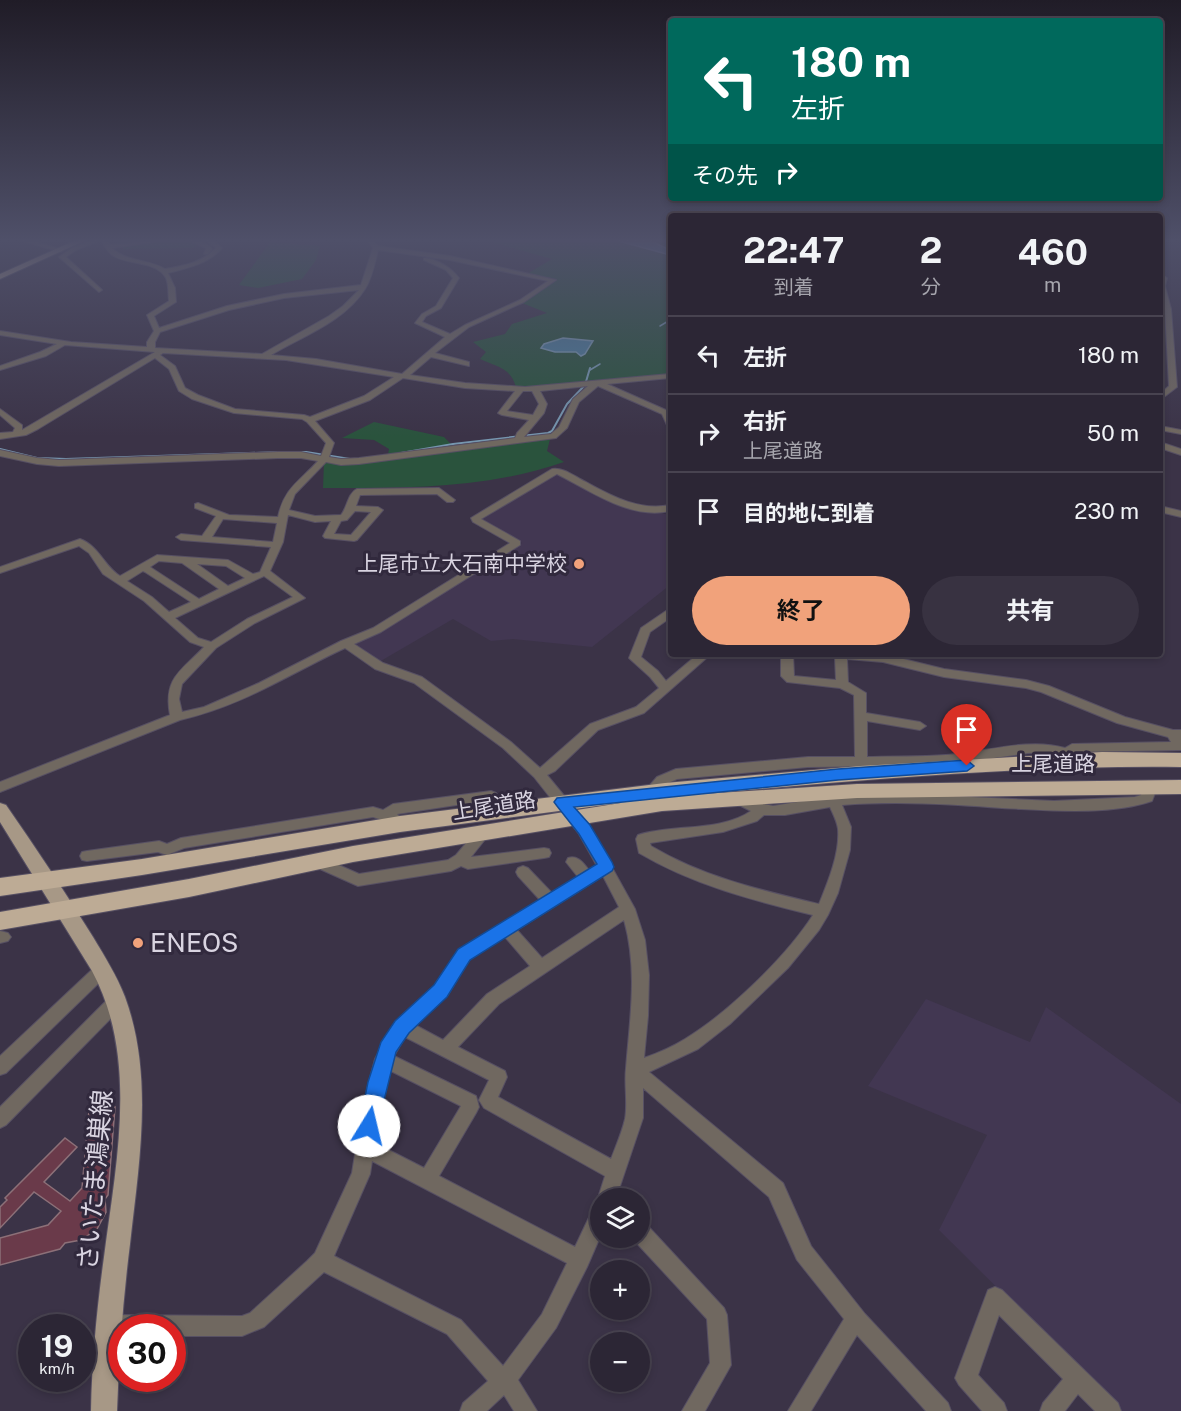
<!DOCTYPE html>
<html lang="ja">
<head>
<meta charset="utf-8">
<style>
	:root { --surface:#2c2635; --page:#383241; --text:#f1f3f6; --muted:#a6a5ad; --line:#484350; --accent:#f1a27b }
	body { margin:0; font-family:"Public Sans","Noto Sans JP",sans-serif; background:var(--page); color:var(--text); height:100vh; display:flex; flex-direction:column; font-size:22px; white-space:nowrap }
	* { box-sizing:border-box; margin:0 }
	p { font-size:20px; color:var(--muted) }
	.icon { flex:none; width:33px; height:33px; fill:none; stroke:currentColor; stroke-width:2; stroke-linecap:round; stroke-linejoin:round }
	.map { position:relative; flex:1; overflow:hidden }
	.panel { position:absolute; left:668px; top:213px; width:495px; height:444px; display:flex; flex-direction:column; background:var(--surface); border-radius:6px; box-shadow:0 3px 9px #0003,0 0 0 2px var(--line) }
	.panel>* { flex:none }
	.hud { position:absolute; left:668px; top:18px; width:495px; height:183px; border-radius:6px; box-shadow:0 3px 9px #0003,0 0 0 2px var(--line); background:#00695c; color:#fff; overflow:hidden }
	.tools { position:absolute; left:590px; top:1188px; display:grid; gap:12px }
	.tools a { display:grid; place-items:center; width:60px; height:60px; border-radius:50%; background:var(--surface); box-shadow:0 3px 9px #0003,0 0 0 2px var(--line); font-size:30px }
	.speed { position:absolute; left:18px; top:1314px; display:flex; gap:12px; font-size:30px; font-weight:700; text-align:center }
	.speed>* { display:grid; place-content:center; width:78px; height:78px; border-radius:50%; background:var(--surface); box-shadow:0 3px 9px #0003,0 0 0 2px var(--line); line-height:1 }
	.speed small { font-size:15px; font-weight:400 }
	.speed .limit { border:9px solid #d22; background:#fff; color:#111 }
	.pin { position:absolute; display:grid; place-items:center; width:51px; height:51px; color:#fff; margin:-62px -26px; border-radius:50% 50% 50% 0; rotate:-45deg; box-shadow:0 0 6px #0007 }
	.pin .icon { rotate:45deg }
	.me { position:absolute; width:66px; margin:-33px; rotate:9deg; stroke-linejoin:round; filter:drop-shadow(0 0 4px #0008) }
	.turn { display:flex; align-items:center; gap:21px; height:126px; padding:0 24px; font-size:27px }
	.turn .icon { width:78px; height:78px; stroke-width:2.5 }
	.turn b { display:block; font-size:42px; line-height:51px }
	.then { display:flex; align-items:center; height:57px; padding:0 24px; background:#0003; gap:12px; font-size:22px }
	.eta { display:flex; justify-content:space-evenly; align-items:center; height:102px; text-align:center }
	.eta b { font-size:36px; font-weight:700; line-height:42px }
	.action { display:flex; gap:12px; margin-top:auto; padding:12px 24px }
	.action a { flex:1; height:69px; border-radius:36px; background:var(--accent); color:#111; font-size:24px; font-weight:700; line-height:69px; text-align:center }
	.action a+a { background:var(--page); color:var(--text) }
	ul { padding:0; list-style:none }
	li { display:flex; align-items:center; gap:18px; height:78px; padding:0 24px; border-top:2px solid var(--line) }
	li div { flex:1 }
	li b { display:block; font-size:22px }
	li em { font-style:normal }
	.map>svg:first-child { display:block }
</style>
</head>
<body>
<div class="map">
<svg width="1181" height="1411" viewBox="0 0 1181 1411">
	<rect width="100%" height="100%" fill="#3b3347"/>
	<g fill="#423752">
		<polygon points="554,475 560,475 598,497 629,507 670,515 670,585 592,647 513,639 491,641 453,619 379,662 353,646 354,643 423,605 522,543 481,521 482,517"/>
		<polygon points="926,999 1030,1042 1046,1007 1181,1104 1181,1411 1121,1411 939,1230 987,1135 868,1086"/>
	</g>
	<g fill="#2a533d">
		<polygon points="114,240 203,240 193,248 124,249"/>
		<path d="M484,240H670V374L550,386L516,387C510,367 497,367 480,359L486,352L473,342L505,334L512,324L547,313L522,303L557,279L527,274L552,259Z"/>
		<polygon points="270,242 320,246 316,260 302,279 258,288 239,285"/>
		<path d="M374,422L444,437L458,451L550,439L547,451L564,462C486,489 405,488 323,488L324,462L352,463L387,460L389,449L374,440L342,438Z"/>
	</g>
	<g fill="#4b7c9a" stroke="#7696af" stroke-width="1.5">
		<polygon points="615,240 649,240 670,250 670,255"/>
		<polygon points="563,338 593,341 585,354 581,356 576,352 555,352 541,348 544,344"/>
	</g>
	<g fill="none" stroke-linecap="round" stroke-linejoin="round">
		<g stroke="#7696af" stroke-width="1.5">
			<polyline points="663,240 670,243"/>
			<polyline points="660,326 670,320"/>
			<polyline points="590,370 600,364"/>
		</g>
		<g stroke="#7696af" stroke-width="2">
			<polyline points="0,449 37,458 66,459 282,452 306,452 350,459"/>
			<polyline points="401,453 453,444 548,433 552,431 567,404 585,385 590,368"/>
		</g>
	</g>
	<polygon fill="#6a3a4a" stroke="#8c7078" stroke-width="1.5" points="112,1102 112,1107 115,1107 108,1195 105,1199 106,1212 97,1229 81,1240 65,1243 60,1249 0,1265 0,1238 48,1225 61,1211 34,1192 0,1228 0,1207 7,1200 5,1198 65,1138 77,1147 44,1182 70,1201 82,1188 89,1111 97,1110 97,1105"/>
	<g fill="none" stroke-linecap="round" stroke-linejoin="round">
		<defs>
			<g id="minor">
				<polygon points="19,240 28,240 64,250 61,252"/>
				<polygon points="93,240 101,240 76,250 66,257 101,289 102,290 99,292 59,257 72,248"/>
				<path d="M101,240H107L110,245L166,240L112,248C126,262 149,259 165,269C183,266 203,262 216,248L206,240H212L222,248C208,264 188,268 168,273L175,288L176,302L154,316L159,328L227,306L284,294L361,285L373,248L367,240H373L378,246L450,256L556,280L524,302L469,327L435,353L469,362V366L431,357L410,375L465,383L525,387L670,374V378L607,384L668,411L670,416V425H667L662,414L653,410L598,386L579,402L567,428L556,438L359,464L341,465L326,462L295,494L289,510L315,516L341,515C347,508 348,493 357,489L439,488L455,500L453,502H447L437,494L360,495L356,506L378,507L383,510L357,540L354,541L325,538L323,536L331,521L315,522L288,515L283,542L270,571L305,598L255,623L216,648L182,684L179,699L182,712L204,707L259,683L341,641L373,628L510,543L473,522L471,518L552,469C564,467 575,477 586,482C613,497 640,511 670,505V511C630,520 591,491 557,474L481,519L520,541V545L381,632L354,644L383,663L422,677L511,742L540,768L590,724L636,707L659,688L650,677L629,658L641,628L666,611L670,610V618L650,632L641,657L658,671L666,681L698,654H711L644,713L598,730L555,771L547,775L589,826L635,909L645,940L649,975L648,1016L644,1058C658,1053 672,1047 685,1039C728,1013 786,957 813,915C752,900 693,885 639,853L636,839L638,835C672,824 721,832 751,811L733,802L731,799L733,796L738,794L755,802L773,806L834,796L886,793L1054,801L1135,797L1141,795L1145,785H1155L1157,788L1152,801C1109,816 1047,810 1002,808C949,804 896,801 842,805L851,827L850,850L838,893L828,915L819,930L788,968L730,1024L698,1049L649,1072L783,1183L811,1246L865,1314L948,1403L951,1411H926L857,1335L811,1411H788L844,1319L797,1260L769,1197L643,1088V1118L616,1198H600V1204L598,1198L605,1176L484,1108L479,1100L489,1080L405,1037L394,1056L476,1096L479,1107L476,1113L439,1176L575,1247L593,1209L600,1207V1237L587,1267L556,1328L518,1380L537,1411H514L504,1395L487,1411H460L463,1403L488,1381L447,1334L324,1272L264,1327L242,1336H172V1328H122V1335H108L101,1332L98,1325L101,1318L108,1315L242,1316L250,1313L307,1261L315,1253L352,1173L363,1105L375,1059L391,1029L405,1013L435,986L459,950L540,900L518,876L516,872L518,868L523,866L528,868L552,893L578,877L566,862L568,858C578,855 583,863 589,870L597,866L579,834L534,777L503,748L414,683L375,669L345,648C289,674 242,706 180,720L0,792V782L170,715C163,678 181,671 204,647L190,642L144,601L103,574L89,553L79,546L0,573V567L80,539C99,546 104,566 120,576L157,555L228,560L253,574L260,572L271,547L181,540L176,537L181,534L202,536L216,516L195,508V504L198,503L229,515L278,517C284,488 300,481 318,461L301,458H278L59,466L37,464L0,456V450L37,458L59,460L278,452H301L321,456L326,443L307,422L302,419L234,413L192,399L179,391L169,369L155,358L38,429L26,435L0,439V433L13,432L15,428L0,415V409L22,425V430L155,352L65,345L46,356L0,370V366L40,352L57,344L0,335V331L71,342L147,347V342L154,331L147,315L169,301C168,293 169,286 166,278C156,260 128,266 112,255C107,251 105,246 101,240ZM378,250L450,260L548,281L520,300L465,325L450,334L422,322L426,316L441,308L459,278C451,268 438,259 424,258V260L446,270L453,278L436,306L422,314L415,323L445,337L402,374L316,359L271,355C303,336 345,321 365,289C372,278 375,263 378,250ZM359,290L343,306L329,316L262,354L155,348V342L160,332L229,310L284,298ZM163,353L286,360L394,377L364,396L310,417L304,415L235,409L198,395L185,388L175,366L160,355ZM403,378L465,388L515,391L498,413L502,415L529,420L517,433L515,438L359,458L341,459L329,457L334,443L315,421L370,400ZM588,386L573,399L559,427L551,434L524,437L544,413L547,404L540,391ZM523,391H532L539,404L533,415L507,411ZM355,511L371,512L351,535L334,534L341,521L347,520ZM223,519L277,523L273,542L212,537ZM159,561L182,563L219,589L199,599L150,567ZM197,564L226,566L245,578L228,586ZM143,571L145,572L191,602L169,612L152,597L127,581ZM264,576L293,597L247,619L211,642L198,638L175,618ZM830,807C833,814 837,821 838,829C840,853 828,882 819,904C760,890 703,877 651,846L650,843L723,832L757,821L764,815H785ZM603,876L619,907L542,958L517,930ZM624,920C638,970 630,1017 626,1068C624,1084 628,1103 625,1119C622,1132 616,1146 611,1159L498,1097L507,1077L505,1071L458,1047L499,1004ZM505,937L530,966L487,994L443,1040L415,1025L447,996L469,960ZM389,1070L461,1106L424,1168L375,1143ZM372,1161L567,1263L542,1314L503,1366L461,1320L334,1256L370,1174Z"/>
				<path d="M187,240C195,240 207,242 212,249L208,254H204L206,248Z"/>
				<polygon points="1164,276 1167,278 1165,286 1171,309 1177,387 1160,400 1160,394 1169,386 1165,309 1160,289 1161,278"/>
				<polygon points="1160,426 1181,430 1181,434 1160,430"/>
				<polygon points="1160,442 1181,449 1181,455 1160,448"/>
				<polygon points="1160,506 1181,511 1181,517 1160,512"/>
				<path d="M781,654H793L794,676L836,680L835,658L825,657L823,654H883L944,669L1026,680L1049,686L1125,717L1173,730H1181V750L1075,752L1083,760L1082,763L1077,765L1063,756L1050,752L1028,753L946,765L808,767L677,779L666,784L656,795H646L644,792L657,777L676,769L808,757H855L854,695L840,688L787,682L781,676ZM847,659L883,662L944,677L1026,688L1041,692L1117,723L1168,737L1171,742L1072,744L1065,748C1027,737 984,753 946,755C920,757 893,756 867,757V721L920,730L926,726L920,722L866,713V693L848,682Z"/>
				<polygon points="491,791 496,793 498,796 496,799 397,814 407,824 405,828 400,829 386,821 373,817 184,848 167,855 158,852 87,861 82,860 80,856 82,852 87,851 159,841 167,844 181,838 373,807 383,810 393,804"/>
				<polygon points="484,827 489,828 491,832 471,857 544,848 549,849 551,853 549,857 544,858 468,869 461,866 451,871 358,886 311,865 309,861 311,857 316,855 359,874 448,860 456,855 479,828"/>
				<polygon points="0,931 8,933 11,937 8,941 0,943"/>
				<polygon points="102,963 107,965 110,970 107,975 6,1073 0,1075 0,1056 97,965"/>
				<polygon points="116,995 122,997 124,1002 122,1007 6,1125 0,1128 0,1107 110,997"/>
				<polygon points="639,1221 646,1224 724,1308 727,1315 731,1365 705,1411 682,1411 710,1363 707,1319 632,1238 639,1238"/>
				<polygon points="995,1287 1002,1290 1118,1403 1121,1411 1095,1411 1078,1394 1065,1411 1040,1411 1043,1403 1063,1379 999,1315 978,1375 1004,1403 1007,1411 982,1411 959,1385 955,1378 988,1290"/>
			</g>
			<g id="major">
				<polygon points="76,240 86,240 0,279 0,274"/>
				<path d="M0,803L6,805C36,848 65,892 93,937C105,957 117,976 125,997C154,1076 139,1163 130,1244C123,1299 119,1355 117,1411H91C92,1359 97,1308 104,1257C116,1164 139,1058 92,971L0,822Z"/>
			</g>
			<path id="highway" d="M1102,752L1181,753V767C1021,765 861,780 702,794L857,784L1181,780V794L857,798L662,811L353,862L189,897L0,930V912L189,879L353,846L627,802L400,832L142,875L0,896V878L142,859L400,816L665,783L860,766Z"/>
		</defs>
		<use href="#minor" stroke="#575063" stroke-width="2"/>
		<use href="#major" stroke="#575063" stroke-width="2"/>
		<use href="#highway" stroke="#575063" stroke-width="2"/>
		<use href="#minor" fill="#706860" fill-rule="evenodd"/>
		<use href="#major" fill="#a79886" fill-rule="evenodd"/>
		<use href="#highway" fill="#bdab95" fill-rule="evenodd"/>
	</g>
	<linearGradient id="sky" x2="0" y2="1"><stop stop-color="#201c27"/><stop offset="0.55" stop-color="#4f5069"/><stop offset="1" stop-color="#4f5069" stop-opacity="0"/></linearGradient>
	<rect width="1181" height="437" fill="url(#sky)"/>
	<polygon fill="#1a73e8" stroke="#114b97" stroke-width="1.5" points="967,760 974,766 967,771 838,780 574,807 590,825 612,862 614,867 612,871 470,960 447,997 409,1033 396,1052 376,1133 369,1136 362,1133 359,1126 368,1082 381,1042 395,1021 434,985 458,949 597,864 579,834 557,806 554,802 557,798 838,769"/>
	<g fill="#f1a27b" stroke="#31293d" stroke-width="2">
		<circle cx="579" cy="564" r="6"/>
		<circle cx="138" cy="943" r="6"/>
	</g>
	<g text-anchor="middle" stroke-width="6" stroke-linejoin="round" paint-order="stroke">
		<g font-size="21" fill="#d9d4e1" stroke="#31293d" text-anchor="end">
			<text x="567" y="571">上尾市立大石南中学校</text>
		</g>
		<g font-size="21" fill="#d9d4e1" stroke="#31293d">
			<text x="1053" y="771">上尾道路</text>
			<text transform="translate(494 806) rotate(-9)" y="7">上尾道路</text>
		</g>
		<g font-size="26" fill="#d9d4e1" stroke="#31293d" text-anchor="start">
			<text x="150" y="952">ENEOS</text>
		</g>
		<g font-size="26" fill="#d9d4e1" stroke="#31293d">
			<text transform="translate(95 1180) rotate(-85)" y="9">さいたま鴻巣線</text>
		</g>
	</g>
</svg>
<div class="tools">
<a><svg class="icon" aria-label="layers" viewBox="0 0 24 24"><path d="M12 4l9 5-9 5-9-5zM3 14l9 5 9-5"/></svg></a>
<a>+</a>
<a>−</a>
</div>
<div class="speed"><div>19<small>km/h</small></div><div class="limit">30</div></div>
<div class="pin" style="left:967px;top:766px;background:#d93025"><svg class="icon" aria-label="arrive" viewBox="0 0 24 24"><path d="M6 21V4h12l-3 4 3 4H6"/></svg></div>
<svg class="me" style="left:369px;top:1126px" viewBox="-20 -20 40 40"><circle r="19" fill="#fff"/><path d="M0-13L10 11 0 6-10 11z" fill="#1a73e8"/></svg>
<div class="hud">
<div class="turn"><svg class="icon" aria-label="left" viewBox="0 0 24 24"><path d="M17 20v-9H6M10 6l-5 5 5 5"/></svg><div><b>180 m</b>左折</div></div>
<div class="then">その先<svg class="icon" aria-label="right" viewBox="0 0 24 24"><path d="M7 20v-9h11M14 6l5 5-5 5"/></svg></div>
</div>
<section class="panel">
<div class="eta">
<div><b>22:47</b><p>到着</p></div>
<div><b>2</b><p>分</p></div>
<div><b>460</b><p>m</p></div>
</div>
<ul>
<li><svg class="icon" aria-label="left" viewBox="0 0 24 24"><path d="M17 20v-9H6M10 6l-5 5 5 5"/></svg><div><b>左折</b></div><em>180 m</em></li>
<li><svg class="icon" aria-label="right" viewBox="0 0 24 24"><path d="M7 20v-9h11M14 6l5 5-5 5"/></svg><div><b>右折</b><p>上尾道路</p></div><em>50 m</em></li>
<li><svg class="icon" aria-label="arrive" viewBox="0 0 24 24"><path d="M6 21V4h12l-3 4 3 4H6"/></svg><div><b>目的地に到着</b></div><em>230 m</em></li>
</ul>
<div class="action"><a>終了</a><a>共有</a></div>
</section>
</div>
</body>
</html>
